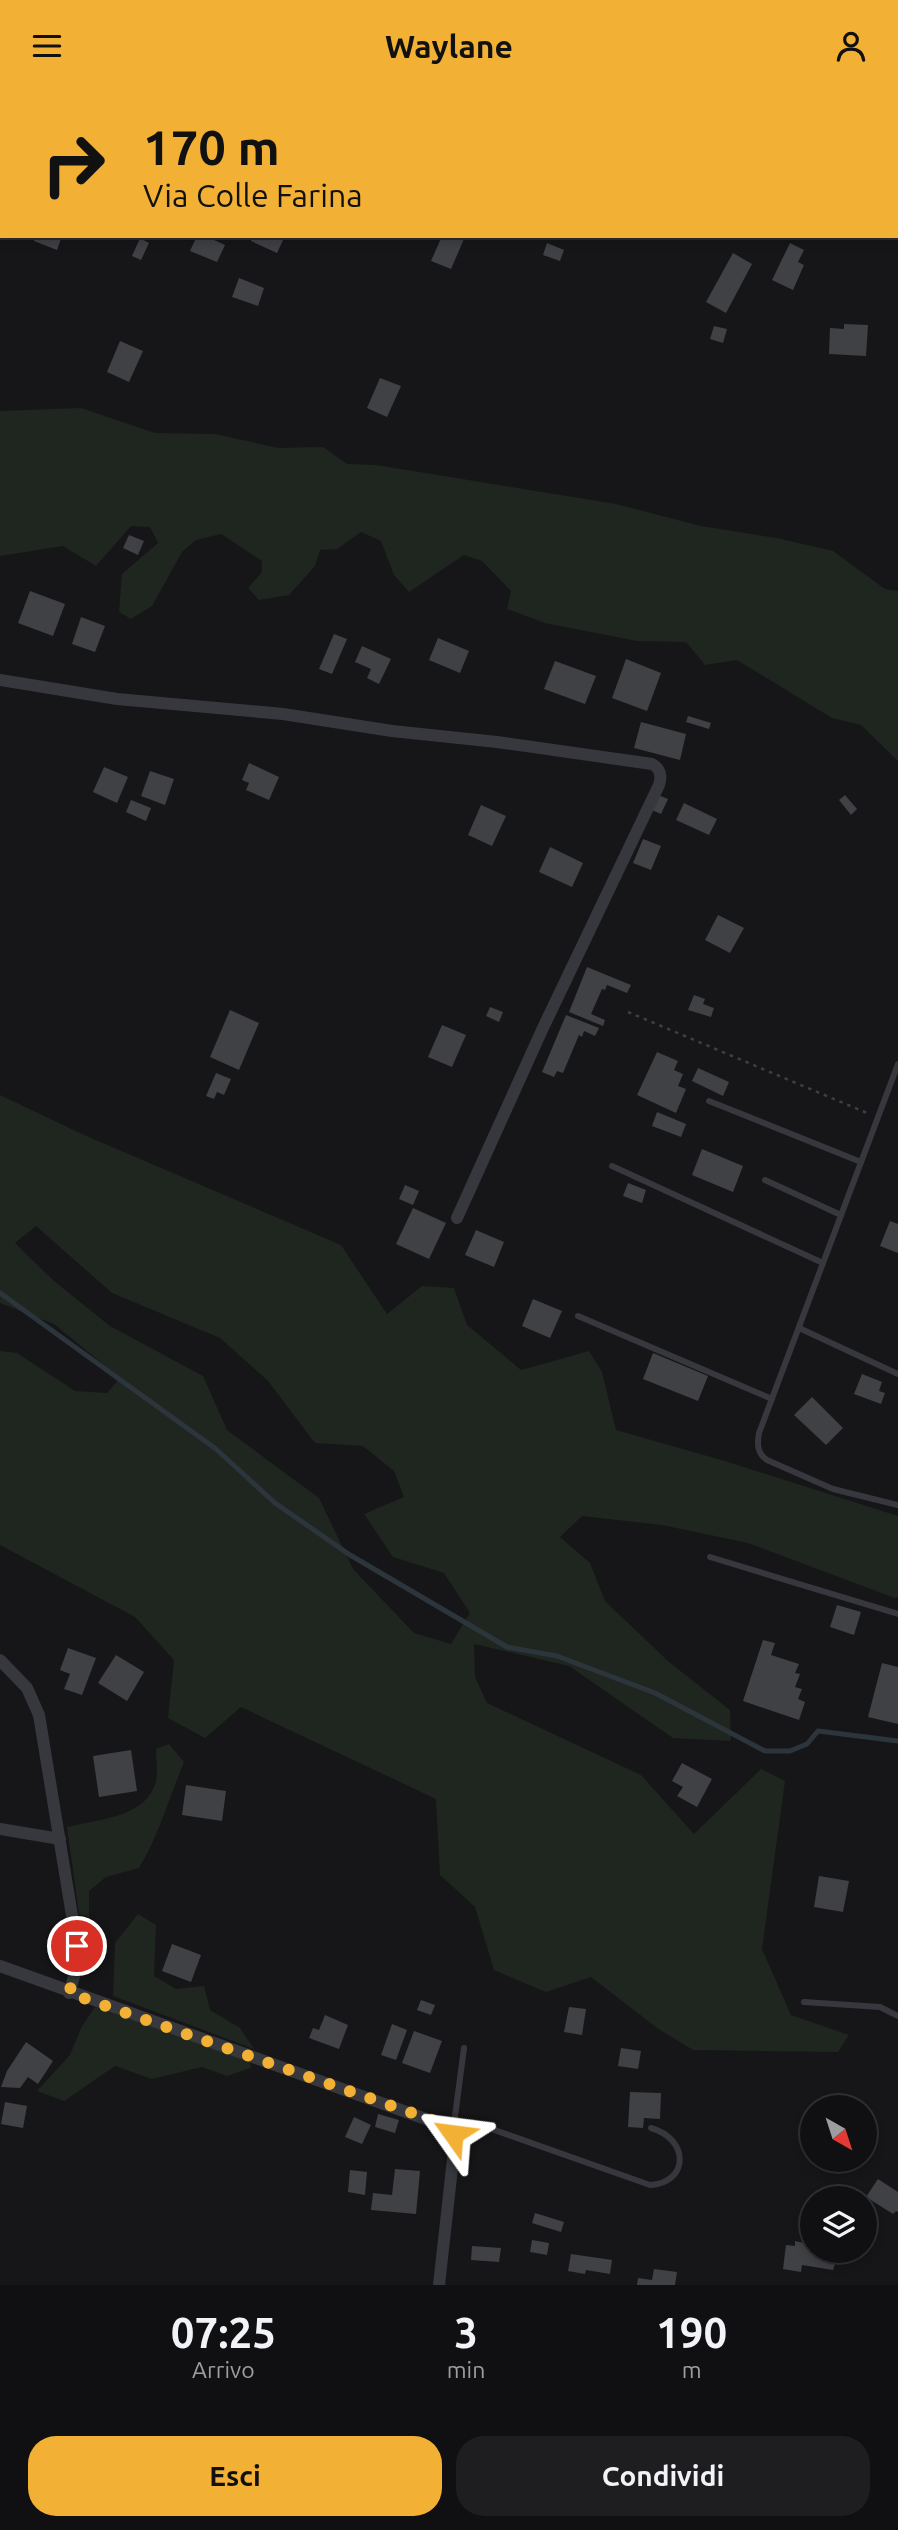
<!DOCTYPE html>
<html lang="it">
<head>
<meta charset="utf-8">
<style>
	:root { --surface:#101012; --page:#1e1e20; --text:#f1f3f6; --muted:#9c9d9f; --line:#303032; --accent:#f2b134 }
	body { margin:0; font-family:Ubuntu,sans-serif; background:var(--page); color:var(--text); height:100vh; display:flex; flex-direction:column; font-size:26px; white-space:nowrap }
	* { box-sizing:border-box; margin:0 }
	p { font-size:23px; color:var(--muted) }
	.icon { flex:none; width:38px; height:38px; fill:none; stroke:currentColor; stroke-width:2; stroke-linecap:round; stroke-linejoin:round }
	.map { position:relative; height:2194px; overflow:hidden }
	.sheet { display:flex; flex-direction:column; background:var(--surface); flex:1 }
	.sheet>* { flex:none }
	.top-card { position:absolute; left:0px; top:0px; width:900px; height:147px; box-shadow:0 4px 10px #0003,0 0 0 2px var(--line); background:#f2b134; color:#111; overflow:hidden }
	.needle { width:46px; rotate:141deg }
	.fabs { position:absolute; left:800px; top:2004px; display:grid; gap:14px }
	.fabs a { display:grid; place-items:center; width:77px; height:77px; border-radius:50%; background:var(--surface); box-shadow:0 4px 10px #0003,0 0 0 2px var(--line); font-size:35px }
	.pin { position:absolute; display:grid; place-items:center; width:60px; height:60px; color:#fff; margin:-30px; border:4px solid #fff; border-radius:50%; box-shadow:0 2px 7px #0007 }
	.me { position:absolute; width:77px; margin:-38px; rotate:301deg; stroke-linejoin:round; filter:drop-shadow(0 0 5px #0008) }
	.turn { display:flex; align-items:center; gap:24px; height:147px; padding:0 28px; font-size:32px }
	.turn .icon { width:91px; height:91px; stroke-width:2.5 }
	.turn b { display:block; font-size:49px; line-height:60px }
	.eta { display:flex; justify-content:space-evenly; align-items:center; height:119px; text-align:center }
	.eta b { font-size:42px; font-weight:600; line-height:49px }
	.cta { display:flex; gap:14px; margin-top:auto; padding:14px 28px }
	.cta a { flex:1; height:80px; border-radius:28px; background:var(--accent); color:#111; font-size:28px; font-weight:600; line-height:80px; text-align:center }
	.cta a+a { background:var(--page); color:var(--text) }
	header { display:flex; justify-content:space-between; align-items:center; height:91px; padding:0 28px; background:var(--accent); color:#111; font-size:32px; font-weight:600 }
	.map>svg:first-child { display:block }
</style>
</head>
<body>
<header><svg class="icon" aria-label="menu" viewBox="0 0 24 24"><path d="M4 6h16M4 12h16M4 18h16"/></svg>Waylane<svg class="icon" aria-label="person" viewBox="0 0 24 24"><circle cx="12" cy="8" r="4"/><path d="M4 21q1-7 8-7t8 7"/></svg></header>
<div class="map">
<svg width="898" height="2194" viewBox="0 0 898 2194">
	<rect width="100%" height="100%" fill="#161618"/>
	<g fill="#1e261f" fill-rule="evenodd">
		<polygon points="81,317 155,342 215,343 278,357 323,356 347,373 376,374 616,413 701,435 777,447 833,460 885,498 898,500 898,670 861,634 832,627 737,569 705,574 686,551 637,550 545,532 507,518 511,500 482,470 464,464 409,501 394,484 381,450 361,441 337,458 320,459 315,475 289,504 259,509 248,497 262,481 262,470 221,443 196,449 182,461 152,515 131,528 119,521 122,483 158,452 150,436 131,435 96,475 63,455 0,465 0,320"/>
		<path d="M0,1004L84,1044L341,1154L387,1223L422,1195L454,1197L467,1234L521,1279L589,1260L602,1281L616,1339L725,1370L898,1425V1506L895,1507L748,1452L662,1434L582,1425L560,1446L590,1472L605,1510L669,1571L730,1619L731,1650L673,1647L569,1575L474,1553L475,1586L487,1612L641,1684L694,1743L761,1678L785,1690L762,1858L791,1924L849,1944L838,1961L693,1959L657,1937L591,1886L546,1901L494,1879L475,1816L440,1784L436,1708L241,1616L205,1647L168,1627L174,1569L135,1526L0,1454V1260L17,1262L75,1300L107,1302L120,1287L54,1233L0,1212ZM36,1135L112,1202L220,1247L268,1290L315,1352L363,1355L394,1380L404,1406L364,1423L393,1466L444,1482L470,1522L451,1553L414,1542L353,1478L319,1407L227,1339L203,1285L110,1235L54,1190L15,1152Z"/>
		<path d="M169,1653L184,1671C169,1707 159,1744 139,1777L106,1786L89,1800V1826L79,1823L67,1736C95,1729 142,1727 154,1696C159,1686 156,1669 156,1658Z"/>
		<polygon points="138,1823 156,1834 154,1885 176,1898 204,1895 210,1919 240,1937 254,1958 113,1905 115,1852"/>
		<polygon points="95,1916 250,1970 251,1977 227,1985 202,1976 152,1988 115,1975 64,2010 37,2000 70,1964 82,1935"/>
	</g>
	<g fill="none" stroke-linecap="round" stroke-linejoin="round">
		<polyline stroke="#2c353c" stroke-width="5" points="0,1202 216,1358 275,1412 350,1464 507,1556 557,1565 655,1602 765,1660 790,1660 807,1653 818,1640 898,1650"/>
	</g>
	<g fill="#404145">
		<polygon points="36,145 62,145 57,159 34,150"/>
		<polygon points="197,145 205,145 225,154 217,171 190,160"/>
		<polygon points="253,145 285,145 277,162 251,150"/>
		<polygon points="442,145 464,148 451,178 431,170"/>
		<polygon points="140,147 149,152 141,169 132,165"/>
		<polygon points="547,152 564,159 560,170 543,164"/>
		<polygon points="790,152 804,159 798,171 804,174 793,199 772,189"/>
		<polygon points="733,162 752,173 726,222 706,211"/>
		<polygon points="239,187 264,197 258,215 232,206"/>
		<polygon points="844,233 868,234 866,265 829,263 830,237 844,238"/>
		<polygon points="714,235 727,238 723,252 710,248"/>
		<polygon points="120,250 143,260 129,291 107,281"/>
		<polygon points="380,287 401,295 387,326 367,317"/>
		<polygon points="129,444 144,450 138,464 123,457"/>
		<polygon points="30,500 65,513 53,545 18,532"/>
		<polygon points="81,526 105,535 95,561 72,553"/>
		<polygon points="334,543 347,548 332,583 319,578"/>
		<polygon points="438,547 469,560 460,582 429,569"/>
		<polygon points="362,555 391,568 379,593 367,587 371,578 355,571"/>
		<polygon points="626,568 661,582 647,620 612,607"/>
		<polygon points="555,570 596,585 585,613 544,598"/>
		<polygon points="688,625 711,632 709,638 686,631"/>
		<polygon points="641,631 686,643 680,669 634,657"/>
		<polygon points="249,672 279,686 269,709 246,699 249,692 242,689"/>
		<polygon points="104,676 128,686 117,712 93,701"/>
		<polygon points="150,680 174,688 165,714 141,705"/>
		<polygon points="658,704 668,708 661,723 652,719"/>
		<polygon points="845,704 857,718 851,724 839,709"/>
		<polygon points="131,709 151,717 146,730 126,721"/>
		<polygon points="684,712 717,728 709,744 676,729"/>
		<polygon points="481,714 506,725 492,755 468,744"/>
		<polygon points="643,748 661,755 651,779 633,772"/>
		<polygon points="550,756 583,772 572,796 539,781"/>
		<polygon points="718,824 744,837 730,862 705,849"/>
		<polygon points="587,876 631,894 627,902 607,894 605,899 602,898 591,923 605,929 603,935 569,921"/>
		<polygon points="694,904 705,908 703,913 714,917 711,926 688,919"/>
		<polygon points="490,916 503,921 499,931 486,925"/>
		<polygon points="230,919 259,932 239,979 210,966"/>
		<polygon points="566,924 599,937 595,945 584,940 582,946 579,944 563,982 557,980 554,986 542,981"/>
		<polygon points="442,934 466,944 452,976 428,966"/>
		<polygon points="657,961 678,970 674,979 683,983 678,995 686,998 676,1022 637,1004"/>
		<polygon points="698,977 729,991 723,1005 692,990"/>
		<polygon points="216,982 231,988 224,1004 217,1001 214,1008 206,1005"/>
		<polygon points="657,1021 686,1033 681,1046 652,1035"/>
		<polygon points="702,1058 743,1075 733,1101 692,1084"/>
		<polygon points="628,1092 646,1099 642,1112 623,1105"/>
		<polygon points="405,1094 419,1100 413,1114 399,1108"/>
		<polygon points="413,1117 446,1132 429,1168 396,1153"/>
		<polygon points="890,1130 898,1133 898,1162 880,1155"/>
		<polygon points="476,1139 504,1151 494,1176 465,1164"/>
		<polygon points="533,1208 562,1220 550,1247 522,1235"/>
		<polygon points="653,1262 708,1285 698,1310 643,1288"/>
		<polygon points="862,1283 882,1291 879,1300 885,1302 881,1313 854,1303"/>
		<polygon points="812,1306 843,1337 826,1354 794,1324"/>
		<polygon points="837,1514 861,1521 854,1544 830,1536"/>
		<polygon points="763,1549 775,1552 771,1564 799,1573 795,1582 800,1583 795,1596 802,1598 798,1608 805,1611 799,1629 743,1610"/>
		<polygon points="68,1557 96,1567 82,1604 64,1598 70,1583 60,1579"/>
		<polygon points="116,1564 144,1581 127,1610 98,1592"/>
		<polygon points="882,1572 898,1576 898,1633 868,1626"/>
		<polygon points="131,1659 137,1700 99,1706 93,1665"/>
		<polygon points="682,1672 712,1688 697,1716 677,1705 683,1696 672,1690"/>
		<polygon points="186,1694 226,1700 222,1730 182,1724"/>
		<polygon points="819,1785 849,1790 843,1821 814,1816"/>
		<polygon points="172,1853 201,1864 191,1891 162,1880"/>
		<polygon points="421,1909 435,1914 431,1924 417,1919"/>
		<polygon points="569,1916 586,1918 582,1944 564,1941"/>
		<polygon points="325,1924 348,1934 339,1958 309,1947 313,1937 319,1939"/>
		<polygon points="392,1933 407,1939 396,1969 381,1964"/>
		<polygon points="414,1940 442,1950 430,1982 402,1972"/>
		<polygon points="26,1951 53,1970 38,1993 28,1986 20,1997 1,1996 7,1980"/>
		<polygon points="621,1957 641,1960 638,1978 618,1975"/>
		<polygon points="630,2001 661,2002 660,2028 644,2027 643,2037 628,2036"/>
		<polygon points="5,2011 27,2015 23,2037 1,2033"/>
		<polygon points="378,2023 399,2029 395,2042 375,2036"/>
		<polygon points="354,2026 371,2034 362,2053 345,2046"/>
		<polygon points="395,2078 420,2080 416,2123 371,2119 373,2102 392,2104"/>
		<polygon points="350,2079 367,2081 365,2104 348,2101"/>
		<polygon points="878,2088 898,2101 898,2121 896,2120 893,2123 866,2106"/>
		<polygon points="535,2122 564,2131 561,2141 532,2132"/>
		<polygon points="806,2136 812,2137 812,2160 839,2160 833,2179 802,2174 801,2181 783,2178 786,2154 795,2155 795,2150 804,2152"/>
		<polygon points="532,2149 549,2152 547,2164 530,2161"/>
		<polygon points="472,2155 501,2157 499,2171 471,2169"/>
		<polygon points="571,2163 612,2169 610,2183 586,2179 585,2183 568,2180"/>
		<polygon points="654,2178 677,2181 675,2194 637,2194 638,2187 652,2189"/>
	</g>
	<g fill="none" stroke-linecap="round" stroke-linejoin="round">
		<polyline stroke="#3d3f44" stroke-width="2.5" stroke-dasharray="3.5 5" stroke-linecap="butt" points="628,921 867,1022"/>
		<g stroke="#37383d" stroke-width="6">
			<polyline points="260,2 260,0"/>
			<path d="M898,973L759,1342C757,1353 757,1362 767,1369L833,1398L898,1414"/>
			<polyline points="709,1010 861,1071"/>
			<polyline points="612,1075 823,1172"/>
			<polyline points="765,1089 841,1124"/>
			<polyline points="578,1225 772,1308"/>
			<polyline points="799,1237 898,1283"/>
			<polyline points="710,1466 898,1523"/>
			<polyline points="804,1911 880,1916 898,1925"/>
			<polyline points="454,2033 464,1957"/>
			<path d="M449,2037L459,2031H472L650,2094C689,2092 690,2048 651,2037"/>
		</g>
		<g stroke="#37383d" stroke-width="12">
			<polyline points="279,0 293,2"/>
			<path d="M0,589L117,608L283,623L392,640L497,651L652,673C660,677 662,685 659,694L542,939L457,1127"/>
			<polyline points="0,1569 27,1597 39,1624 77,1855 76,1879 69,1902"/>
			<polyline points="0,1738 60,1748"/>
			<polyline points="0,1875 448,2036 455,2050 439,2194"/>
		</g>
	</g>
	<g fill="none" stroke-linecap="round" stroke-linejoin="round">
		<polyline stroke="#f2b134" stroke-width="12" stroke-dasharray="0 21.6" points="77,1855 76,1879 69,1902 441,2032 449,2036 453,2043"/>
	</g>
</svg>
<div class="fabs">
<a><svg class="needle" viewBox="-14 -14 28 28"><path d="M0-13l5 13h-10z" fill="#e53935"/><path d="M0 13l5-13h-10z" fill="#9c9d9f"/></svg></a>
<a><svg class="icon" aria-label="layers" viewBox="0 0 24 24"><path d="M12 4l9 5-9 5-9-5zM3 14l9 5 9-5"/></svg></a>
</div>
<div class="pin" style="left:77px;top:1855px;background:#d93025"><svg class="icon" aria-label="arrive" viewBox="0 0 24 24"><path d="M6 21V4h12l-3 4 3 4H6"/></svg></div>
<svg class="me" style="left:453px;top:2043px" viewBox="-20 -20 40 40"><path d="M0-17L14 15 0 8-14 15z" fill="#f2b134" stroke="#fff" stroke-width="4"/></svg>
<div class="top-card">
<div class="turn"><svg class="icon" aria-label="right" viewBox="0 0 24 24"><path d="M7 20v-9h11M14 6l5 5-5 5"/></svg><div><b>170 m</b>Via Colle Farina</div></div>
</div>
</div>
<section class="sheet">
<div class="eta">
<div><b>07:25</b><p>Arrivo</p></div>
<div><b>3</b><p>min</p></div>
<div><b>190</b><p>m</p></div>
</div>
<div class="cta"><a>Esci</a><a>Condividi</a></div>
</section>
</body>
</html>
